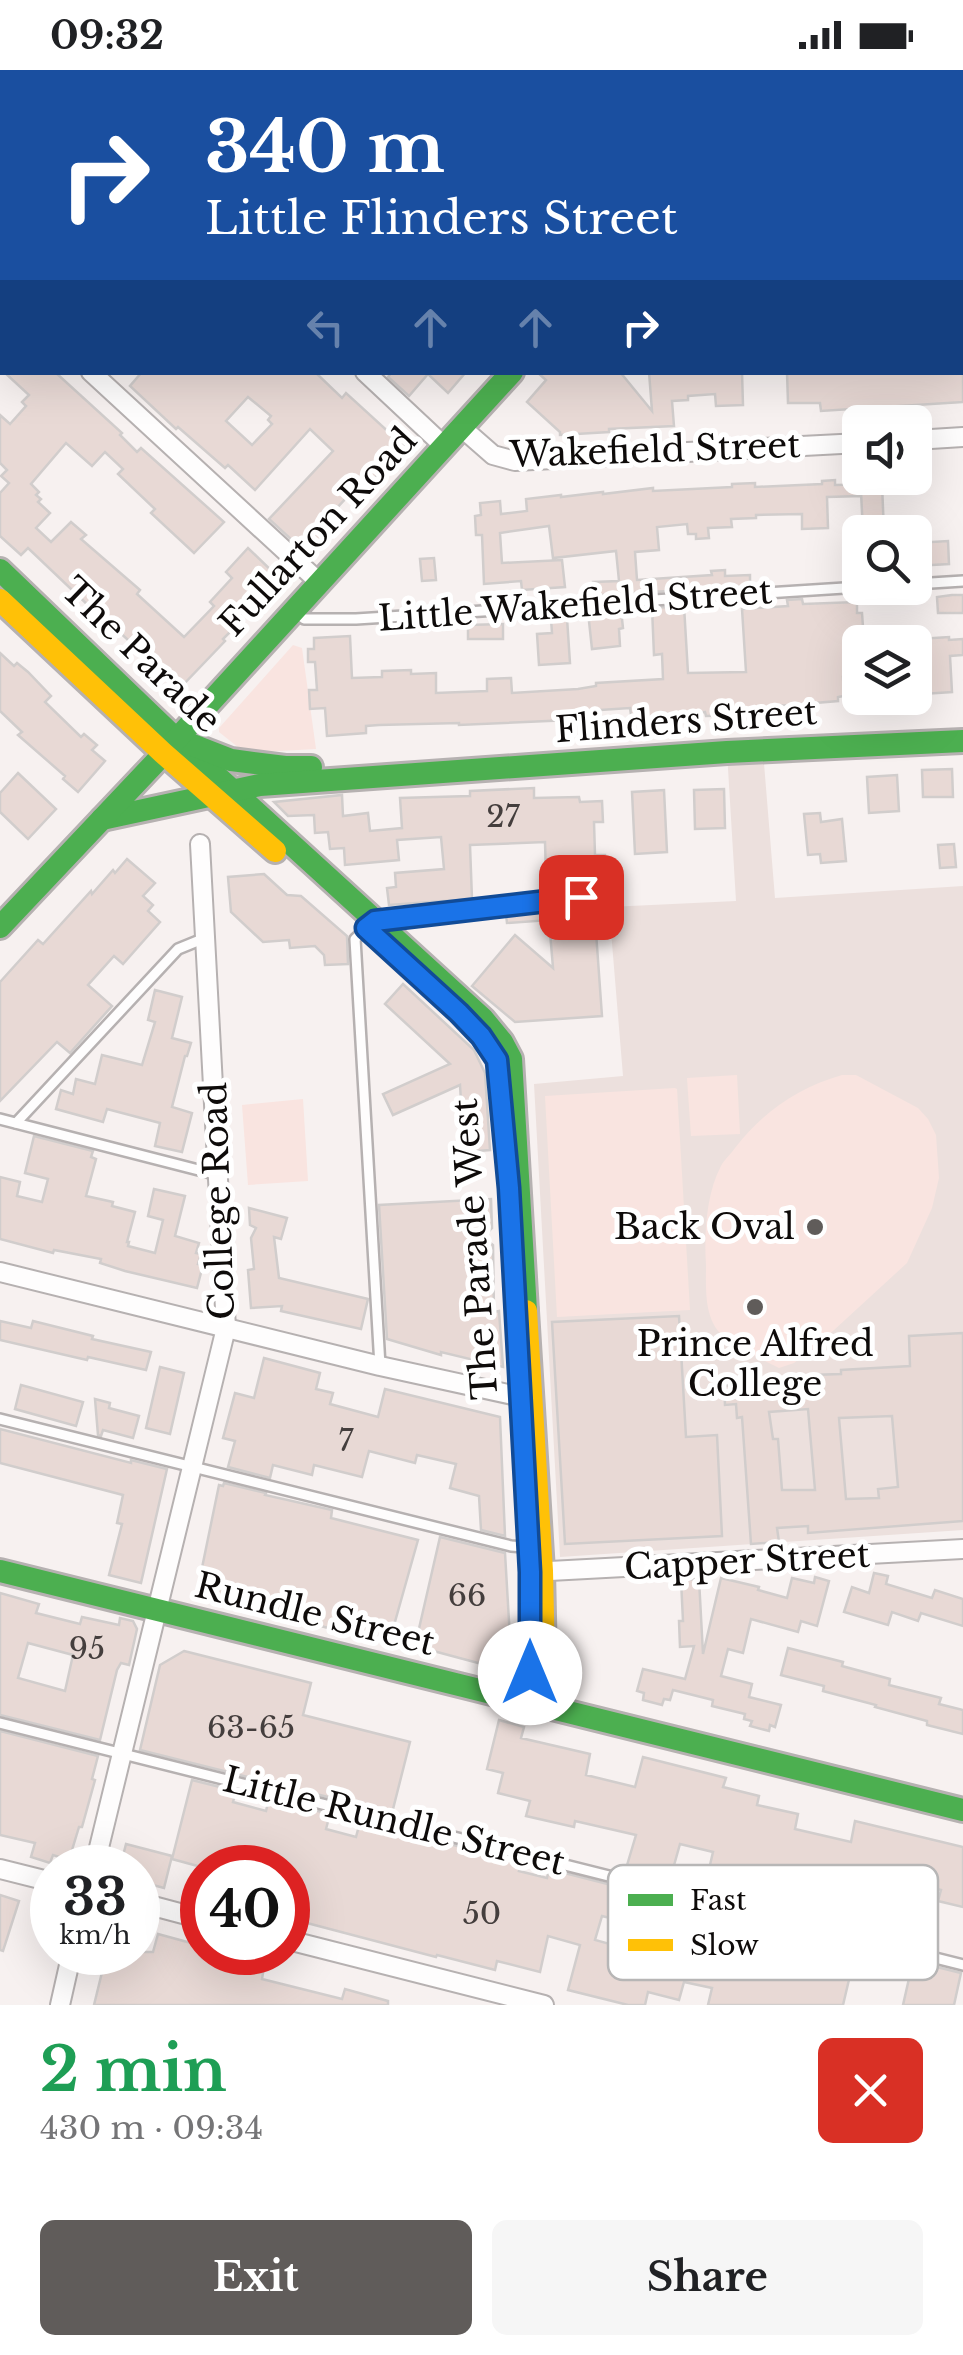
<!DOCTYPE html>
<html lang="en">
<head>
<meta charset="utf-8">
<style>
	:root { --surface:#fff; --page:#f6f6f6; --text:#202124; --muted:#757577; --accent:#605c5a }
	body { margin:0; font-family:"Libre Baskerville",serif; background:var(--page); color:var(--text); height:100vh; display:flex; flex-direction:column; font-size:38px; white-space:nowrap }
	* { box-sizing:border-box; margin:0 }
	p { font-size:32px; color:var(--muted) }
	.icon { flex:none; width:55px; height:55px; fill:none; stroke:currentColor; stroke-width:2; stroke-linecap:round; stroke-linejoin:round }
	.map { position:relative; height:1935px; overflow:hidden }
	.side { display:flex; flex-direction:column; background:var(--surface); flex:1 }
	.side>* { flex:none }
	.top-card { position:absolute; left:0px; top:0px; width:965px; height:305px; box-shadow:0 10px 40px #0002; background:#1a4fa0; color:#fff; overflow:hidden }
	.tools { position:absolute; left:842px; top:335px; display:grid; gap:20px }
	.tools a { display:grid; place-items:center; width:90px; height:90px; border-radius:15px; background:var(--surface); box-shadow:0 10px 40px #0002; font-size:50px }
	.speed { position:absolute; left:30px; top:1775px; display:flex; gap:20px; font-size:50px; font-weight:700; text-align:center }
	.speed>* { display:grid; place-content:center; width:130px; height:130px; border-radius:50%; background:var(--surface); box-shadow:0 10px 40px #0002; line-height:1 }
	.speed small { font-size:25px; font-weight:400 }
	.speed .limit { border:15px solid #d22; background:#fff; color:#111 }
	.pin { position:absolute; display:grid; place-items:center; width:85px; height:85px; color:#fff; margin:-42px; border-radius:20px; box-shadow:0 5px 15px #0006 }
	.me { position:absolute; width:110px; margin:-55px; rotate:0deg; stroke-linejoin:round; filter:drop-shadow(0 0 8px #0008) }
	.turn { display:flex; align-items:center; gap:35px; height:210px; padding:0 40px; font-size:45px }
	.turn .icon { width:130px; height:130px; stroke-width:2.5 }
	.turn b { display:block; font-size:70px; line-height:85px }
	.lanes { display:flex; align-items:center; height:95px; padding:0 40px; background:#0003; justify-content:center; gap:50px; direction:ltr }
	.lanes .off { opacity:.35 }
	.round { display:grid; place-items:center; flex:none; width:105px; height:105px; border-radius:15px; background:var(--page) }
	.summary { display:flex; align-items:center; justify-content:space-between; height:170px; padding:0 40px }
	h1 { font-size:60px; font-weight:800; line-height:75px; color:#1e9e55 }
	.primary-button { display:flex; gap:20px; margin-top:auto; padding:20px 40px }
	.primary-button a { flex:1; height:115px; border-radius:15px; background:var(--accent); color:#fff; font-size:40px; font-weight:800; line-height:115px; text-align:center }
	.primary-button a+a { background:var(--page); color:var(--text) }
	.status { display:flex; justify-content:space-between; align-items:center; height:70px; padding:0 50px; background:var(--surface); direction:ltr }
	.status svg { height:28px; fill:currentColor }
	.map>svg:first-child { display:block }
</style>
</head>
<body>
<div class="status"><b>09:32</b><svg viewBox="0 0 49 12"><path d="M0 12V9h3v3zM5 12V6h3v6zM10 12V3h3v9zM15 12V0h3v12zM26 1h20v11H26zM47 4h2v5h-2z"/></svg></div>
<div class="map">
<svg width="963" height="1935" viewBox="0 0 963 1935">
	<rect width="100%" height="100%" fill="#f7f1f0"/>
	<polygon fill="#ece0dd" points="763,681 775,828 963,816 963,1460 560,1487 534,1014 623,1006 609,837 736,831 727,682"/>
	<g fill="#f9e4e0">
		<polygon points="293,575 302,578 316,679 262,682 239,678 219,662 219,658"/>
		<polygon points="737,1005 740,1064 691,1066 687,1008"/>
		<path d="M842,1005H856L918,1038L928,1049L936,1065L939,1108L932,1138L907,1193L821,1272L794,1293L779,1298C765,1291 728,1273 719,1262C704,1244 706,1217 706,1195C704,1165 706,1124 721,1096C724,1090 731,1084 735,1078C763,1042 797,1018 842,1005Z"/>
		<polygon points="675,1018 677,1019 690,1240 557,1247 545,1026"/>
		<polygon points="303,1029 308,1111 248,1115 242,1035"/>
	</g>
	<g fill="#e8d9d5" stroke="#d1cdcc" stroke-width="2.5" fill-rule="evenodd">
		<polygon points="4,302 55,302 122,363 120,365 137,382 141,378 224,452 194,483 151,443 155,439 118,404 123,399 105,382 92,396 66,373 31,414 39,422 36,425 41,429 38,432 50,443 36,458 51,472 71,452 86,465 81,469 140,520 137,524 184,567 214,536 210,532 232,508 226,502 248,478 275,504 263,516 269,521 258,533 255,530 229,558 232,560 223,569 225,571 180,618 114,557 110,561 87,541 90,537 28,478 21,485 0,466 0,423 9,413 1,406 7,400 0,393 0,345 10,354 26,336 22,332 29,325"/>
		<path d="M142,302H315L342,328L346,323L404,376L369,414L364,409L336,439L343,445L307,484L269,449L333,381L310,359L255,420L228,395L225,398L178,357L176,359L130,316ZM248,327L271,346L268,350L272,354L252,375L226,351Z"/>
		<polygon points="392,302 466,302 448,323 428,304 409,326 388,307"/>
		<polygon points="537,302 620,302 652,341 649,302 742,302 743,335 716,336 715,324 688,326 688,330 672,331 674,356 609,359 609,362 560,365 560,362 527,332 546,310"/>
		<polygon points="787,302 963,302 963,332 821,341 820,333 788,333"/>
		<polygon points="835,410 835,415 882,414 884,462 863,462 861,422 861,426 827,427 828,458 802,459 802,444 756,445 756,448 731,449 732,457 708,458 709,468 696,469 696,464 688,464 687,454 657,457 659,480 635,482 637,510 712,505 711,501 725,500 725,506 750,505 750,516 587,526 586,516 593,515 593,512 619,511 616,481 553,488 549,456 500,463 502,493 562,490 565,517 522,520 521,511 484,514 482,465 476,465 475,446 481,445 480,433 500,431 501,444 527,441 526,429 561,425 561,427 603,422 603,424 653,418 653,421 732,417 732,414 755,413 755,417 822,414 822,411"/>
		<polygon points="948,471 949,494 915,496 915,473"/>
		<polygon points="434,488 436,510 422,511 420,489"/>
		<polygon points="952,525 963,525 963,543 938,543 937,527"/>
		<polygon points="802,529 803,534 857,532 857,543 862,543 864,572 860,572 860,606 843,607 844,626 838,627 838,631 779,636 779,639 748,639 748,645 706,646 705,642 662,644 662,647 643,648 643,644 631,645 630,638 570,642 570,650 459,655 459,653 379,655 366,656 366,663 327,666 325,638 310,639 309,620 317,620 315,592 308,592 308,579 314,579 314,568 350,566 352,608 382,607 382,601 411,600 411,604 436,603 436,623 487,621 487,609 511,608 512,623 578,619 596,616 596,613 663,609 662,584 654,585 652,538 684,536 688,603 746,602 742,539 788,536 787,530"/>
		<polygon points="621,540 623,558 619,559 620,576 592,579 588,542"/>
		<polygon points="567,548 570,593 539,595 537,564 552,563 551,549"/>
		<polygon points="503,554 503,569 468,569 468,555"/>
		<polygon points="949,567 949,570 963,569 963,585 950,586 952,622 923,624 919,569"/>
		<polygon points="0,583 14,596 17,593 28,602 51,626 45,632 81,667 84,664 97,675 92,680 105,691 78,722 63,709 65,706 18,665 22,662 0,641"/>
		<polygon points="952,699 953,727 923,727 922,700"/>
		<polygon points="18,703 56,739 28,769 0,742 0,723"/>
		<polygon points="897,705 899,741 869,743 867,707"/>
		<polygon points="534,718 534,728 579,727 580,732 602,731 603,752 594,752 595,785 605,785 606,804 546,807 545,772 470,775 472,829 389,835 387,818 396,817 395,803 444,799 441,767 397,770 399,790 345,795 344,778 330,779 328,762 315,763 314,745 288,746 274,732 342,725 343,746 368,743 370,761 402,758 400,728 470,726 470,721"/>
		<polygon points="724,719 725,758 695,759 694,720"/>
		<polygon points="664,720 667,782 635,784 632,722"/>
		<polygon points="820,743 821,752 842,749 846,791 821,793 820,784 808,785 804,744"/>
		<polygon points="954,774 956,797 940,798 938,775"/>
		<polygon points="127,789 155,813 143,826 153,835 148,841 160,852 123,894 114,886 88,915 112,936 70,983 57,972 0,1031 0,912 38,870 43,874 91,821 92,824 113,800 115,803"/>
		<polygon points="264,804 287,825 301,826 347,866 348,894 325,895 324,885 315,876 290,878 289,870 263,872 231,842 228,807"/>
		<polygon points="594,834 602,946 515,952 472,916 515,865 553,898 549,850 507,853 506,844"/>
		<polygon points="403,914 474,980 485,1003 490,1080 464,1082 460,1015 393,1045 383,1024 450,994 385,934"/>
		<polygon points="155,920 182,927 172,968 191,973 187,986 185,986 172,1037 192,1043 182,1082 155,1076 160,1053 107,1039 103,1052 56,1039 61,1020 73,1024 76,1009 95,1014 102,985 142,995 155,952 148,950"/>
		<polygon points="34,1066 93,1081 91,1087 96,1089 86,1126 113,1132 112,1136 135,1142 127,1172 129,1172 128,1176 155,1183 163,1150 148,1146 154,1119 185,1126 175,1166 199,1173 196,1183 201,1184 198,1194 203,1195 197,1218 125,1201 100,1193 101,1189 54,1180 53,1183 0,1169 0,1107 20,1112 17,1126 42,1132 48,1109 25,1103"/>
		<polygon points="491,1129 492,1158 483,1167 493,1175 494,1242 499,1241 503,1297 441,1282 441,1285 387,1269 379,1135"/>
		<polygon points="249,1138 287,1148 281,1169 274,1167 279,1208 368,1229 361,1259 281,1241 282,1236 251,1238 248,1200 254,1199 251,1168 256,1158 250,1155"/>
		<polygon points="679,1246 686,1367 717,1365 722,1466 565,1474 552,1252"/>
		<polygon points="0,1251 31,1258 33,1251 93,1266 92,1269 151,1282 146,1300 88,1287 87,1290 0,1270"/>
		<path d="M963,1263V1451L808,1463V1456L777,1458L779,1472L751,1474L742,1347L737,1348L736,1334L725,1335L724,1316L752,1311L753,1314L811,1309L810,1305L841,1304V1300L910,1296L909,1266ZM808,1339L815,1420H782L778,1369H773L769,1342ZM892,1346L898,1417L878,1419L879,1428L846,1429L839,1348Z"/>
		<polygon points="264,1288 320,1303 316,1319 333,1323 330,1334 378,1347 385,1319 500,1347 505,1466 481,1460 479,1426 450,1418 456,1394 417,1385 415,1393 369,1381 362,1407 314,1395 312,1405 273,1395 270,1408 228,1397 235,1371 223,1368 235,1323 254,1328"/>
		<polygon points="160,1297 184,1303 170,1364 146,1358"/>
		<polygon points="21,1315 83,1332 76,1356 15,1339"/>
		<polygon points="95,1329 110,1333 109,1338 139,1346 133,1368 103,1360 101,1366 98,1365"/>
		<polygon points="0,1359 131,1393 131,1390 167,1399 141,1513 109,1505 122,1454 117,1453 123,1425 0,1393"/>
		<polygon points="224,1413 266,1423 265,1425 332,1440 331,1448 418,1470 389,1573 343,1560 343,1562 317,1555 317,1553 196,1527 219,1415 223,1416"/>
		<polygon points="440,1467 505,1483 510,1568 502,1587 490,1592 478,1593 415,1576"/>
		<polygon points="874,1503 888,1506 886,1514 932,1528 935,1520 963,1529 963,1556 921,1543 918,1551 892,1542 888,1555 844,1542 852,1517 869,1523"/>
		<polygon points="815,1507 829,1511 817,1556 801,1551 798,1562 751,1549 743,1583 728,1579 721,1606 752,1614 749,1627 781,1635 775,1657 770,1655 769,1661 750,1656 752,1651 744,1649 745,1644 712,1636 713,1630 673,1620 670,1630 664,1629 662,1635 643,1630 644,1623 637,1621 643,1599 685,1609 694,1576 680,1577 679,1551 683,1551 681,1510 699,1509 703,1584 721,1508 759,1517 758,1520 787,1528 792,1508 814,1513"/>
		<path d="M0,1523L39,1534L36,1543L80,1554L82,1547L119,1555L120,1548L133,1551L137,1559L129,1595L121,1593L117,1600L100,1670L0,1645ZM28,1573L73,1585L65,1621L18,1608Z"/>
		<polygon points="788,1578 843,1592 842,1596 890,1609 889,1615 941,1628 939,1634 963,1640 963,1664 927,1655 927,1651 875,1637 876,1635 823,1621 824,1616 781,1605"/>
		<polygon points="184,1581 311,1613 303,1645 410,1672 392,1743 140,1680 160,1595"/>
		<polygon points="499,1650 524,1657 521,1668 590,1684 586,1705 635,1717 643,1687 726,1708 723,1717 759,1726 757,1735 798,1744 795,1759 851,1772 855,1751 963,1777 963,1837 938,1831 941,1820 885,1806 878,1841 817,1828 815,1835 801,1832 798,1845 704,1821 713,1782 680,1774 669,1813 625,1802 636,1765 575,1751 574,1757 526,1746 530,1731 498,1723 503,1703 487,1699"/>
		<polygon points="0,1661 98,1686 92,1709 95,1710 82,1757 79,1757 69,1790 53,1785 50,1793 31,1787 35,1773 0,1765"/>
		<polygon points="192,1710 236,1721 233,1732 266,1741 269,1729 330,1744 326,1759 356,1767 360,1752 522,1792 519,1801 547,1808 549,1799 670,1830 664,1853 642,1856 602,1846 595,1870 653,1886 660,1859 698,1869 705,1839 794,1861 793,1865 856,1880 843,1935 708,1935 712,1918 684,1912 679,1930 648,1922 645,1935 628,1935 568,1920 580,1875 548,1866 540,1902 497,1891 495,1900 437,1885 436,1887 288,1848 288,1798 205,1798 172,1789"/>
		<polygon points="126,1774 172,1786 164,1818 138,1811 138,1798 120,1798"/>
		<polygon points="0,1825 19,1831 3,1881 0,1880"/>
		<polygon points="158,1864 202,1876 202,1888 263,1903 262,1909 342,1929 345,1919 388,1931 388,1935 94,1935 107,1882 153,1882"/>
		<polygon points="913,1891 961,1903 954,1935 903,1935"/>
	</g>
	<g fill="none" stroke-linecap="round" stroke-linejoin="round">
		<defs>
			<g id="lane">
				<polyline points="962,223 963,223"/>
				<polyline points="915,514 963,511"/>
				<polyline points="295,541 304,549 356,549 860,517"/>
				<polyline points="0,1049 218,1105"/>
				<polyline points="16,1053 178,879 205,868"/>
				<polyline points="380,1296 355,869 375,851 581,827"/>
				<polyline points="0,1349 511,1476 537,1478"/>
				<polyline points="0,1653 963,1895"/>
			</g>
			<g id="street">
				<polyline points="648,0 651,2"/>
				<polyline points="133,2 135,0"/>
				<polyline points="317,2 320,0"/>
				<polyline points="962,24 963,23"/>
				<polyline points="962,72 963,72"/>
				<polyline points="0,145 2,143"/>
				<polyline points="0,219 2,221"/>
				<polyline points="91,302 319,512"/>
				<polyline points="365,302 444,376"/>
				<polyline points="461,357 493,385 515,391 860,373"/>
				<polyline points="915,370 963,367"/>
				<polyline points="0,1202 380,1296 531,1329"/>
				<polyline points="531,1502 963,1479"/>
				<polyline points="94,1798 226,1258 200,774"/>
				<polyline points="0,1799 52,1812"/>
				<polyline points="138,1832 202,1849"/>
				<polyline points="288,1870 544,1935"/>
				<polyline points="60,1935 72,1882"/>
			</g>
			<g id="fast">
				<polyline points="784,2 786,0"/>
				<polyline points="0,500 176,669 483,949 502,972 511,989 526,1241"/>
				<polyline points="190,674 231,690 285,697 311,697"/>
				<polyline points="102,749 260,715 727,682 963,671"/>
				<polyline points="0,857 153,695 512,302"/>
				<polyline points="0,1501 963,1740"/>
			</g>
			<g id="slow">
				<polyline points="0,530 163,683 275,781"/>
				<polyline points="526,1241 542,1501 545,1637"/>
			</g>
		</defs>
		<use href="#lane" stroke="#b6b1b1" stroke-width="14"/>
		<use href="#street" stroke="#b6b1b1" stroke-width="22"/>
		<use href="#fast" stroke="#b6b1b1" stroke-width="28"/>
		<use href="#slow" stroke="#b6b1b1" stroke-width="28"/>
		<use href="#lane" stroke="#fefdfd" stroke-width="9"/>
		<use href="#street" stroke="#fefdfd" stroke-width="18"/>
		<use href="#fast" stroke="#4caf50" stroke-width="22"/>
		<use href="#slow" stroke="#ffc107" stroke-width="22"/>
	</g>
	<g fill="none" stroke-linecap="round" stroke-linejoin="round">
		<defs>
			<polyline id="route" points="530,1603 530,1502 509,1118 497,990 481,966 459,943 366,858 375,851 581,827"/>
		</defs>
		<use href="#route" stroke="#114b97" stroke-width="25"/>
		<use href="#route" stroke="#1a73e8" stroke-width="18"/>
	</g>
	<g fill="#605c5a" stroke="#fff" stroke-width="4">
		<circle cx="815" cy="1157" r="10"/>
		<circle cx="755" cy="1237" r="10"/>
	</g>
	<g text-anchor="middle" stroke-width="10" stroke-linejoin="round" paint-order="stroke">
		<g font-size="30" fill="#443e3d">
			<text x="503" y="757">27</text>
			<text x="346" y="1381">7</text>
			<text x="467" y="1536">66</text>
			<text x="87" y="1589">95</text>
			<text x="251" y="1668">63-65</text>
			<text x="482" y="1854">50</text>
		</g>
		<g font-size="35" fill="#0e0b0a" stroke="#fff">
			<text transform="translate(655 380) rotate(-2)" y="12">Wakefield Street</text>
			<text transform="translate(318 462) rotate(-47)" y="12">Fullarton Road</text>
			<text transform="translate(575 535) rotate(-4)" y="12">Little Wakefield Street</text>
			<text transform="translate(141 585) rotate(44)" y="12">The Parade</text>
			<text transform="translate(686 651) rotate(-4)" y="12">Flinders Street</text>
			<text transform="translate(218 1131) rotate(-92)" y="12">College Road</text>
			<text transform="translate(475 1179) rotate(-94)" y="12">The Parade West</text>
			<text transform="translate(747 1491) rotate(-3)" y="12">Capper Street</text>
			<text transform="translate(315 1544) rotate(14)" y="12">Rundle Street</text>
			<text transform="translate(394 1751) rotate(14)" y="12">Little Rundle Street</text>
		</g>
		<g font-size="35" fill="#0e0b0a" stroke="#fff" text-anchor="end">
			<text x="795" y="1169">Back Oval</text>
			<text x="755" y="1286" text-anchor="middle">Prince Alfred<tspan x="755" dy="40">College</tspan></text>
		</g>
	</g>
	<rect x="608" y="1795" width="330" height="115" rx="15" fill="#fff" stroke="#b7b6b6" stroke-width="2.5"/>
	<rect x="628" y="1824" width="45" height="12" fill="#4caf50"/>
	<rect x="628" y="1869" width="45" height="12" fill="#ffc107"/>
	<g font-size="28" fill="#0e0b0a">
		<text x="690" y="1840">Fast</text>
		<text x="690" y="1885">Slow</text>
	</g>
</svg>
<div class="tools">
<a><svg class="icon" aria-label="sound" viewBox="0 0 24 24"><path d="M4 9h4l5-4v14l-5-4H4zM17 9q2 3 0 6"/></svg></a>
<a><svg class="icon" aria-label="search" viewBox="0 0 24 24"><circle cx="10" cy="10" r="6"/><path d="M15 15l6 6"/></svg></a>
<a><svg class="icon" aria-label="layers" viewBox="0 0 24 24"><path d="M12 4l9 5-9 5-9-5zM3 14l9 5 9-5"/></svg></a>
</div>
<div class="speed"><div>33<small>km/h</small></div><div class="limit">40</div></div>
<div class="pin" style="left:581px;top:827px;background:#d93025"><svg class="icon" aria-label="arrive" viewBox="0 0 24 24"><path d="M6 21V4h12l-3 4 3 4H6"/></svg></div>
<svg class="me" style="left:530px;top:1603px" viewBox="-20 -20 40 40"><circle r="19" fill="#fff"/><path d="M0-13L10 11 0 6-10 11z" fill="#1a73e8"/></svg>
<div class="top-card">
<div class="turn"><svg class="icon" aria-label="right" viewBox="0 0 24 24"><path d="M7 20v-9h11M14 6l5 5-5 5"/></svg><div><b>340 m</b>Little Flinders Street</div></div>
<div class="lanes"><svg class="icon off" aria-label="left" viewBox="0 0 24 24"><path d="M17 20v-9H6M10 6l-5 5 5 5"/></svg><svg class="icon off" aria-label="ahead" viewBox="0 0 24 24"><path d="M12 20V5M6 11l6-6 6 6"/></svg><svg class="icon off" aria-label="ahead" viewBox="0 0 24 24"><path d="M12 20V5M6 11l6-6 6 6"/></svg><svg class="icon" aria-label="right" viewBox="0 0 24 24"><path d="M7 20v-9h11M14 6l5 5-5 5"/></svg></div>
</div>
</div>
<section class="side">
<div class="summary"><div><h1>2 min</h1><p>430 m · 09:34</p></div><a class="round" style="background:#d93025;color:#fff"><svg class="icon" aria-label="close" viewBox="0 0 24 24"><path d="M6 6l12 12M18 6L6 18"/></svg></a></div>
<div class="primary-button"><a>Exit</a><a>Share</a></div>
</section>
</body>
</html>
